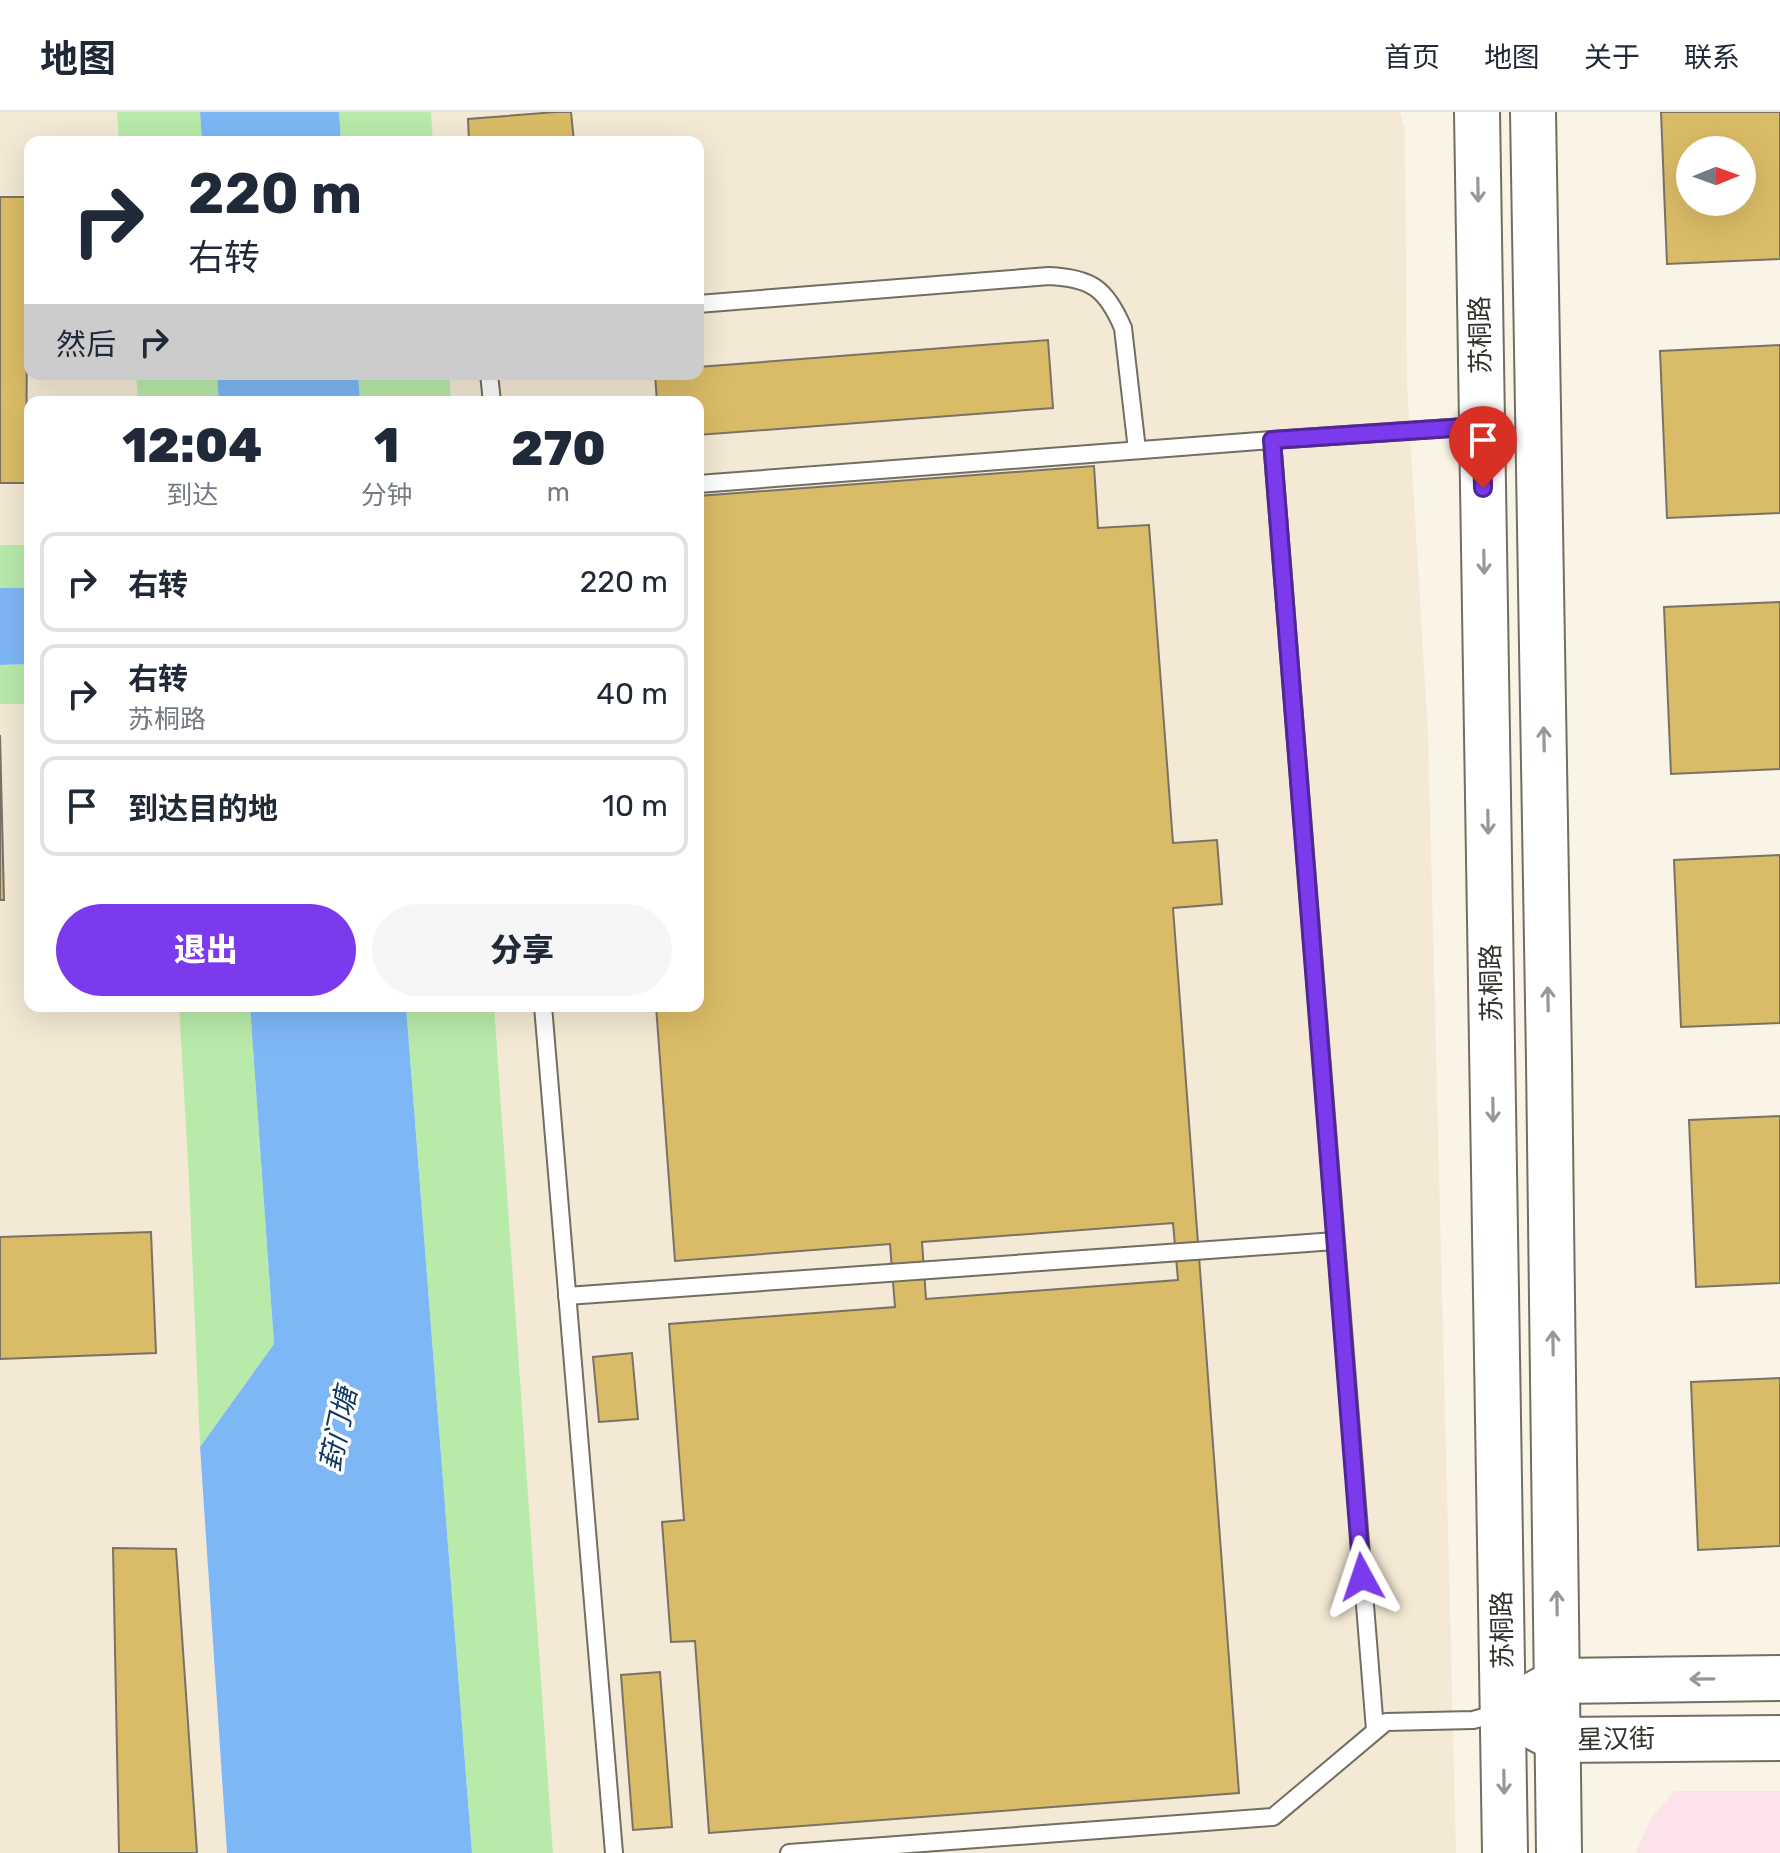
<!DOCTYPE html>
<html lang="zh">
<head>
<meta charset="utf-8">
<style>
	:root { --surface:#fff; --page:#f6f6f7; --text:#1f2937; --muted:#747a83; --line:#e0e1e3; --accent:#7c3aed }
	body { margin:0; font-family:Rubik,"Noto Sans SC",sans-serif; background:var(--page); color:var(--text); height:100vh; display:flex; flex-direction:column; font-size:30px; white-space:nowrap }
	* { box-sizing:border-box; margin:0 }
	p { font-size:26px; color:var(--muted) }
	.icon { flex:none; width:44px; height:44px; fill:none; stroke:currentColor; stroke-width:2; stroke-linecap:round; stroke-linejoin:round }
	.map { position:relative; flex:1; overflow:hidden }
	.side { position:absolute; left:24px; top:284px; width:680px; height:616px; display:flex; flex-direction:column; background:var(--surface); border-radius:16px; box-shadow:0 8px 32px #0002 }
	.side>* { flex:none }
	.top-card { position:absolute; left:24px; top:24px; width:680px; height:244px; border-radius:16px; box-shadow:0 8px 32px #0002; background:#fff; color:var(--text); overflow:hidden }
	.needle { width:52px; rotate:89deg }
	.fabs { position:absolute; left:1676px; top:24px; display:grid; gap:16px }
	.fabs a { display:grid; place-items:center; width:80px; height:80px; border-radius:50%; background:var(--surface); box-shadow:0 8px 32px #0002; font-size:40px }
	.pin { position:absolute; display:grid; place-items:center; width:68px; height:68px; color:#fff; margin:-82px -34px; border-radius:50% 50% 50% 0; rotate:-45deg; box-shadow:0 0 8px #0007 }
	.pin .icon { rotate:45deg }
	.me { position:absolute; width:88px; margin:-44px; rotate:355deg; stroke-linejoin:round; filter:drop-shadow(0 0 6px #0008) }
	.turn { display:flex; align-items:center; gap:28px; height:168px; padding:0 32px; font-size:36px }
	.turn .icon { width:104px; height:104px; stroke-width:2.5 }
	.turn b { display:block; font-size:56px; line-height:68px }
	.then { display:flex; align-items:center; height:76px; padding:0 32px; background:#0003; gap:16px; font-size:30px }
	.eta { display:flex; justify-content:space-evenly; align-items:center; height:136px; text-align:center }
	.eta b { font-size:48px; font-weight:800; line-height:56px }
	.action { display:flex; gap:16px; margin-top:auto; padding:16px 32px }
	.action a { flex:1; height:92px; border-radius:48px; background:var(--accent); color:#fff; font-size:32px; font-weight:800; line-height:92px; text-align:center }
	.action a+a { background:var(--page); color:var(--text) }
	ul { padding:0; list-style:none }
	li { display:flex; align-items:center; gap:24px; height:100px; margin:0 16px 12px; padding:0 16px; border:4px solid var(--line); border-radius:16px }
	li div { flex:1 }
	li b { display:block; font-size:30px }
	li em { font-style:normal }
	header { display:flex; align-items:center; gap:48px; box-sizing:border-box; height:112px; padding:0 40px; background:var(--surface); border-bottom:2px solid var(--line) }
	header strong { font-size:38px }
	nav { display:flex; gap:44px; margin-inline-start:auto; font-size:28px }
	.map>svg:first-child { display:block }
</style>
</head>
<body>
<header>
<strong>地图</strong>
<nav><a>首页</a><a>地图</a><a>关于</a><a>联系</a></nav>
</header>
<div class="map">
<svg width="1780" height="1741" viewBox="0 0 1780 1741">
	<rect width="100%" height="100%" fill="#f9f4e5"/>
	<g fill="#f3e9d4">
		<polygon points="0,0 117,0 119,30 30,30 30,262 136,262 138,290 30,290 30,433 0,433"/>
		<polygon points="431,0 1400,0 1405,17 1407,273 1428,622 1456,1741 553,1741 494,894 698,894 698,290 451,290 449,262 698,262 698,30 433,30"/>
		<polygon points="0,592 30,592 30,894 179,894 189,1069 200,1335 227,1741 0,1741"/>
	</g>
	<polygon fill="#fce2e9" points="1675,1679 1780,1679 1780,1741 1636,1741 1651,1706"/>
	<g fill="#b8eaaa">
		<polygon points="117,0 200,0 202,30 119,30"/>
		<polygon points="339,0 431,0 433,30 341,30"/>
		<polygon points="136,262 217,262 219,290 138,290"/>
		<polygon points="358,262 449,262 451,290 360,290"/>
		<rect x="0" y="433" width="30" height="43"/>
		<polygon points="30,552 30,592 0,592 0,553"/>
		<polygon points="179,894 250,894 274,1232 200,1335 189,1069"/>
		<polygon points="406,894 494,894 553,1741 472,1741"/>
	</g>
	<g fill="#7eb7f6">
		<polygon points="200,0 339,0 341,30 202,30"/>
		<polygon points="217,262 358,262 360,290 219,290"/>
		<polygon points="0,476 30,476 30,552 0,553"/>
		<polygon points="250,894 406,894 472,1741 227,1741 200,1335 274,1232"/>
	</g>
	<g fill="#dabb67" stroke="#787366" stroke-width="2" fill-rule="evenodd">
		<polygon points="556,0 571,0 574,30 469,30 468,7"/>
		<path d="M1661,0H1780V147L1667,152ZM1690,38H1742V90H1690Z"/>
		<polygon points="0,85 28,85 26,371 0,371"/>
		<polygon points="1048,228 1053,296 698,323 698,290 657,290 655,262 698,262 698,255"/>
		<polygon points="1780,233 1780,401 1667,406 1660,239"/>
		<path d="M1094,354L1098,416L1149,413L1173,731L1217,728L1222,792L1173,796L1239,1681L709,1721L695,1529L671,1530L662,1410L684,1408L669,1212L895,1195L890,1132L675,1149L656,894H698V384ZM1173,1111L1178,1168L926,1187L922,1130Z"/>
		<polygon points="1780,490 1780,657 1671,662 1664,495"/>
		<polygon points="0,623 4,788 0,788"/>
		<polygon points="1780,743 1780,911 1681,915 1674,748"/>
		<polygon points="1780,1004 1780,1171 1696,1175 1689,1008"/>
		<polygon points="151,1120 156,1241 0,1247 0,1125"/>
		<polygon points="632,1241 638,1307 599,1310 593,1245"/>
		<polygon points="1780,1266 1780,1434 1698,1438 1691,1270"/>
		<polygon points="113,1436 176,1437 197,1741 119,1741"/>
		<polygon points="660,1560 672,1715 633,1718 621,1563"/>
	</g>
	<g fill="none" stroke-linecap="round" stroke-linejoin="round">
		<defs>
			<g id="lane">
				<path d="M698,192L1049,164C1091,166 1106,176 1123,216L1137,338"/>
				<polyline points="489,262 492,290"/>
				<polyline points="1272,328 1375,1618"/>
				<polyline points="698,372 1272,328 1480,314"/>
				<polyline points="543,894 614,1741"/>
				<polyline points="567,1184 1335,1129"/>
				<polyline points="789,1741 1273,1705 1386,1610 1473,1608 1502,1600"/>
			</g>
			<g id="secondary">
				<polyline points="1477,0 1505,1741"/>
				<polyline points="1533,0 1549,949 1559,1741"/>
				<polyline points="1533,1583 1558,1569 1780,1566"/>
				<polyline points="1534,1615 1558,1628 1780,1626"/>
			</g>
		</defs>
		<use href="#lane" stroke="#726e61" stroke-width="20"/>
		<use href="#secondary" stroke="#726e61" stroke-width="48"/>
		<use href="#lane" stroke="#fff" stroke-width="16"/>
		<use href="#secondary" stroke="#fff" stroke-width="44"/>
	</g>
	<defs><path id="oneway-shaft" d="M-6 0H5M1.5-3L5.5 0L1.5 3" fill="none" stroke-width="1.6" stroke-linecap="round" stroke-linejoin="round" transform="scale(2)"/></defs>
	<g stroke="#9a9896">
		<use href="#oneway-shaft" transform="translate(1478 78) rotate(89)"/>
		<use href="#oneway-shaft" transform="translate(1484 450) rotate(89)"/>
		<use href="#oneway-shaft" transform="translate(1544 627) rotate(-91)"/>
		<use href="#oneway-shaft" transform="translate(1488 710) rotate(89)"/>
		<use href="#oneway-shaft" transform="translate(1548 887) rotate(-91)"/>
		<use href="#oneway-shaft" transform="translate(1493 998) rotate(89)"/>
		<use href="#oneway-shaft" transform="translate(1553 1231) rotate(-91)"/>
		<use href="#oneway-shaft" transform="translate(1557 1491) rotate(-91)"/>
		<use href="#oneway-shaft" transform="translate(1702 1567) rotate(179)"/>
		<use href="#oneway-shaft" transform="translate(1504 1670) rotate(89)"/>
	</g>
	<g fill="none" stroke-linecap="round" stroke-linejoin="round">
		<defs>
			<polyline id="route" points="1362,1465 1272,328 1482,314 1483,376"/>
		</defs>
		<use href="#route" stroke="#51269a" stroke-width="20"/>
		<use href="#route" stroke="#7c3aed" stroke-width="14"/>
	</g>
	<g text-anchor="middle" stroke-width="7" stroke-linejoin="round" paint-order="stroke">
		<g font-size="26" fill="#34322c" stroke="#fff">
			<text transform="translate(1480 223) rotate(-91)" y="9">苏桐路</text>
			<text transform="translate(1491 871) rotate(-91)" y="9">苏桐路</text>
			<text transform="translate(1502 1518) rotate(-91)" y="9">苏桐路</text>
			<text transform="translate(1616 1627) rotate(-1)" y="9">星汉街</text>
		</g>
		<g font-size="28" font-style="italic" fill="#0f375f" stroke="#fff">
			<text transform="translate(338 1317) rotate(-78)" y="10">葑门塘</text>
		</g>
	</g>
</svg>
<div class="fabs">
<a><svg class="needle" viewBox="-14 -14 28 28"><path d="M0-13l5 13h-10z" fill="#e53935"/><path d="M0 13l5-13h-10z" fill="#747a83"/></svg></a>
</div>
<div class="pin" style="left:1483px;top:376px;background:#d93025"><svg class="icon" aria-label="arrive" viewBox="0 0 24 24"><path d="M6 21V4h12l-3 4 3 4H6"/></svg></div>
<svg class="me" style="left:1362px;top:1465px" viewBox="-20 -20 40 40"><path d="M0-17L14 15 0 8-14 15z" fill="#7c3aed" stroke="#fff" stroke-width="4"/></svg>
<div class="top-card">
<div class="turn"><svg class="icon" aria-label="right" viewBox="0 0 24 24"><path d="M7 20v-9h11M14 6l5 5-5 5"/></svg><div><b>220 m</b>右转</div></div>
<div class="then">然后<svg class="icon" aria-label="right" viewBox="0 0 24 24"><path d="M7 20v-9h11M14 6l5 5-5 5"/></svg></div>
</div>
<section class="side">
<div class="eta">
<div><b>12:04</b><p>到达</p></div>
<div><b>1</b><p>分钟</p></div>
<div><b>270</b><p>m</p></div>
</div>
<ul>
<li><svg class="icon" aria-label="right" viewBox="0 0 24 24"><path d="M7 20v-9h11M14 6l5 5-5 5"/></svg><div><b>右转</b></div><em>220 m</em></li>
<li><svg class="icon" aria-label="right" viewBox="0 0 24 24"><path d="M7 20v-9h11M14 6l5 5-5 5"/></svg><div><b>右转</b><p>苏桐路</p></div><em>40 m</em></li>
<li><svg class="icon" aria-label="arrive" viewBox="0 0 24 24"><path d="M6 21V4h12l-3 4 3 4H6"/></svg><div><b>到达目的地</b></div><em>10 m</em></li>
</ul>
<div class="action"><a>退出</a><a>分享</a></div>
</section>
</div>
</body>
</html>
